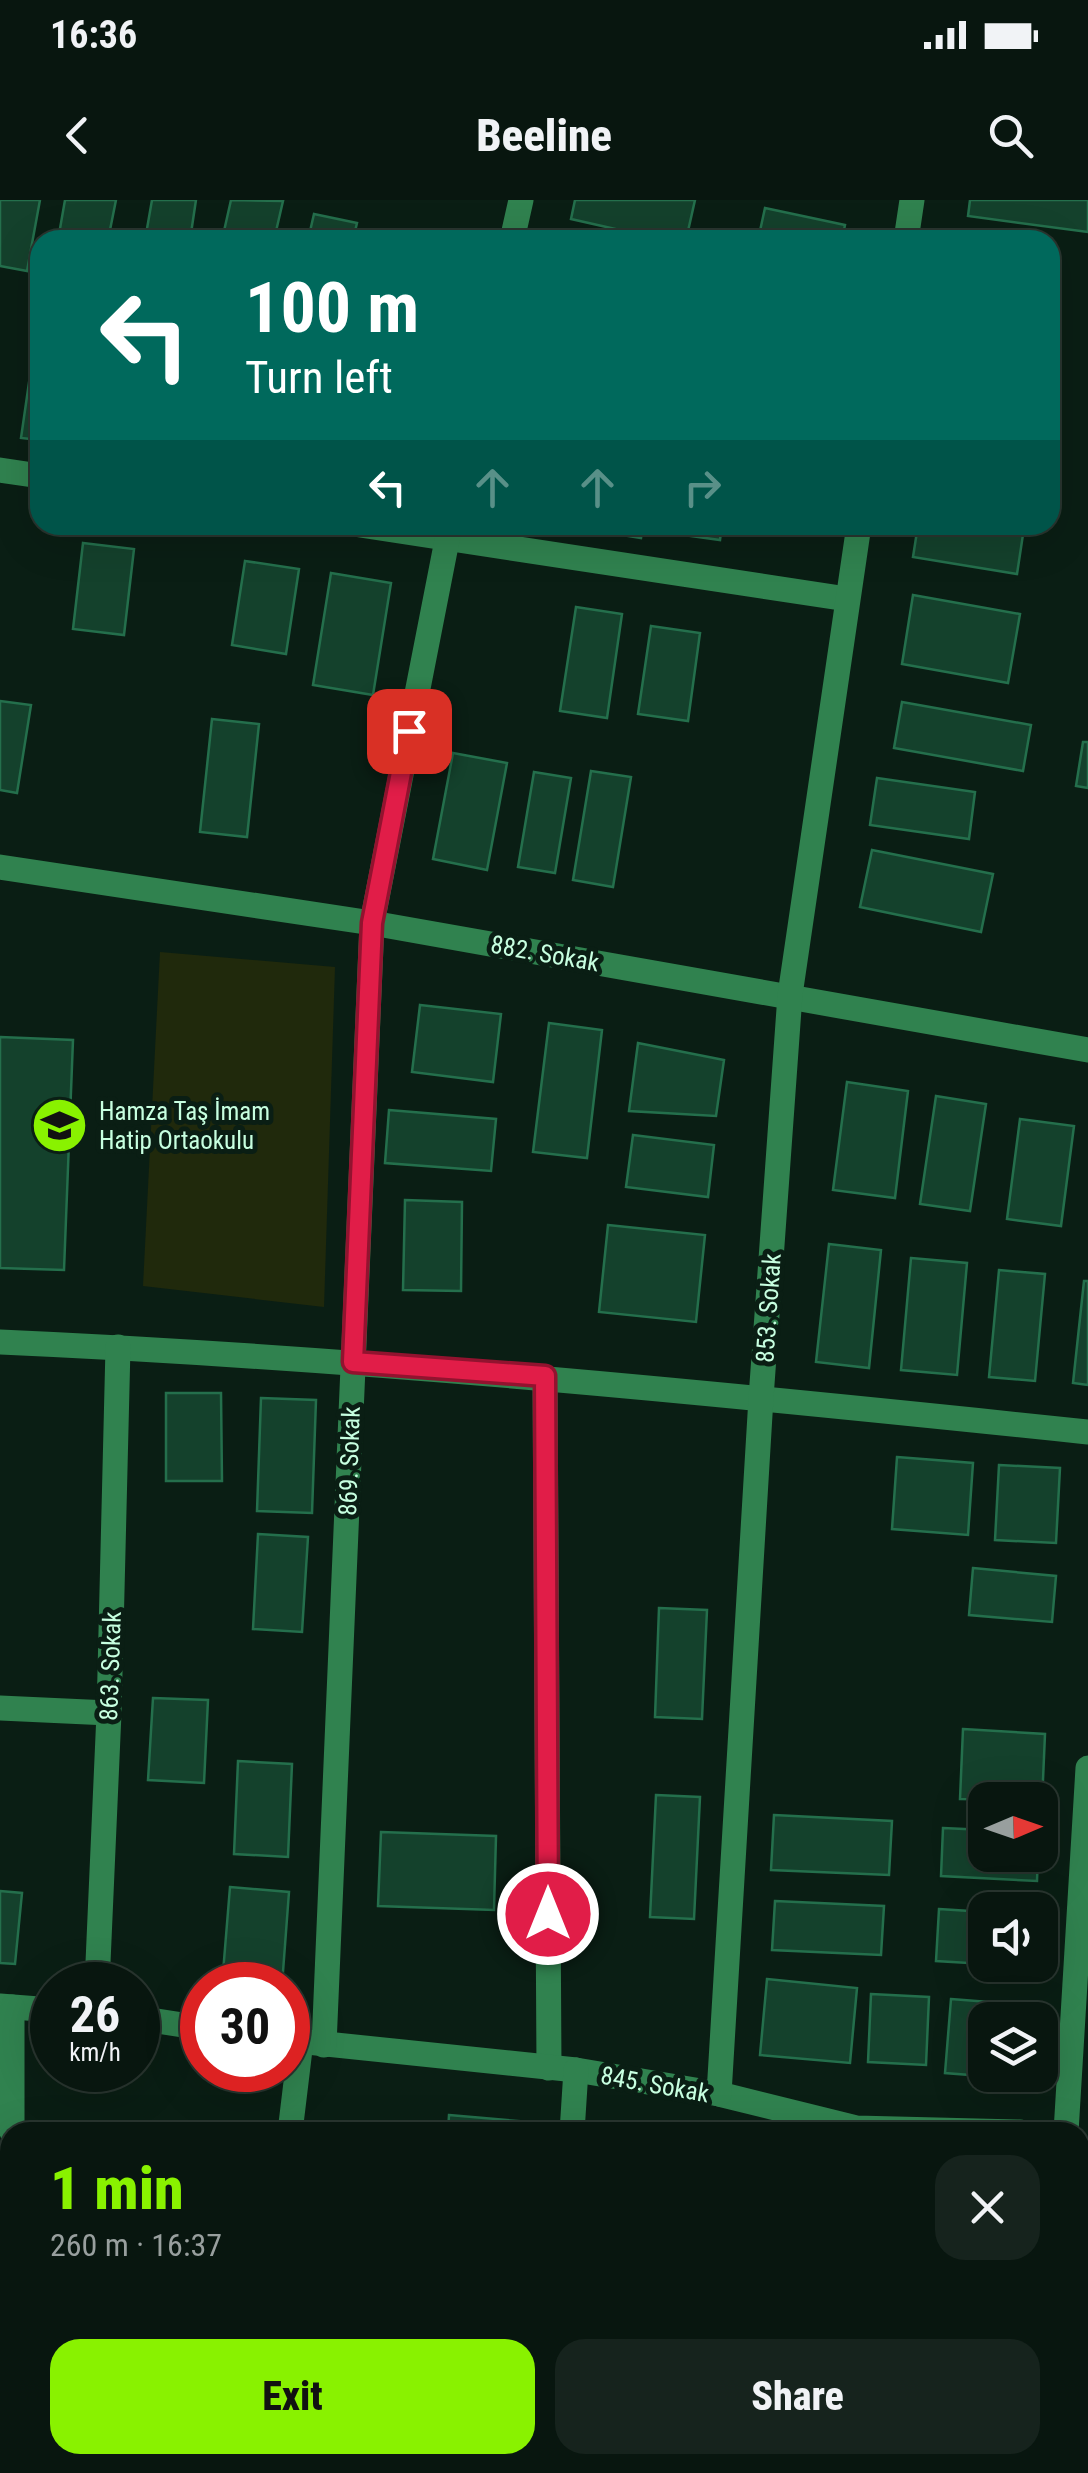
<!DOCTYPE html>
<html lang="en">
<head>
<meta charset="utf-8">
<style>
	:root { --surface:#08160f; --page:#16231d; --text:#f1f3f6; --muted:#989f9e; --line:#29352f; --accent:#89f200 }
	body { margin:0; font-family:"Roboto Condensed",sans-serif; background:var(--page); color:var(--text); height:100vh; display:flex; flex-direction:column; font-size:38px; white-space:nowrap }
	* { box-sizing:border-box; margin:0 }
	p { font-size:32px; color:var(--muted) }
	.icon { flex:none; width:55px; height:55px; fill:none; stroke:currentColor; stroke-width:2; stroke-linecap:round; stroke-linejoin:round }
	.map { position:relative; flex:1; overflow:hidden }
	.panel { position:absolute; left:0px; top:1922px; width:1090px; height:352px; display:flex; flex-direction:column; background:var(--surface); border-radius:30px 30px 0 0; box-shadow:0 10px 40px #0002,0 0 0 2px var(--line) }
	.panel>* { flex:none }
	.top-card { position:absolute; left:30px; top:30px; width:1030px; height:305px; border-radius:30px; box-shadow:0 10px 40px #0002,0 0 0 2px var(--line); background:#00695c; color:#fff; overflow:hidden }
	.needle { width:65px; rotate:88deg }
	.fabs { position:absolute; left:968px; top:1582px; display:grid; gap:20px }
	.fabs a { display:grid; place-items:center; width:90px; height:90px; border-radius:20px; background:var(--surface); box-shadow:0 10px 40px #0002,0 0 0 2px var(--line); font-size:50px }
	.speed { position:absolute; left:30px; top:1762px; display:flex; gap:20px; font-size:50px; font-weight:700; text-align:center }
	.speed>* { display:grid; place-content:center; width:130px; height:130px; border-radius:50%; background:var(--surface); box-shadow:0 10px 40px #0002,0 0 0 2px var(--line); line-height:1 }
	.speed small { font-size:25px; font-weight:400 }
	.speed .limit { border:15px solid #d22; background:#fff; color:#111 }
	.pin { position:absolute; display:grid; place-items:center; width:85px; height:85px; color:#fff; margin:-42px; border-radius:20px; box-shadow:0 5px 15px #0006 }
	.me { position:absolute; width:110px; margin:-55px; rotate:0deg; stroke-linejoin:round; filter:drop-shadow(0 0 8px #0008) }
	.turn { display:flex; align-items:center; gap:35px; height:210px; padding:0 50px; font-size:45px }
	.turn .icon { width:130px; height:130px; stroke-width:2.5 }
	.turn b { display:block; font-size:70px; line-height:85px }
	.lanes { display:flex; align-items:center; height:95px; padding:0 50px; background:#0003; justify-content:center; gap:50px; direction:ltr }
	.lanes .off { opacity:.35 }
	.round { display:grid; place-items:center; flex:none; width:105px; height:105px; border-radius:30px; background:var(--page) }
	.head { display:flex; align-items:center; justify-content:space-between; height:170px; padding:0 50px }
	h1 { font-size:60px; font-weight:800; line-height:75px; color:var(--accent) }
	.primary-button { display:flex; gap:20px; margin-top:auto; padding:20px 50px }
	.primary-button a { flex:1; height:115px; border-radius:30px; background:var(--accent); color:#111; font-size:40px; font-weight:800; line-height:115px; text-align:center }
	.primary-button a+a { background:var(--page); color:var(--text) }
	.status { display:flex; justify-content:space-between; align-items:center; height:70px; padding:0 50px; background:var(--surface); direction:ltr }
	.status svg { height:28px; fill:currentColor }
	header { display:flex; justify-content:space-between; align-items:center; height:130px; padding:0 50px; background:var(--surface); font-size:45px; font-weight:800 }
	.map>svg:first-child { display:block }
</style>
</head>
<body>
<div class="status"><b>16:36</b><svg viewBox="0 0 49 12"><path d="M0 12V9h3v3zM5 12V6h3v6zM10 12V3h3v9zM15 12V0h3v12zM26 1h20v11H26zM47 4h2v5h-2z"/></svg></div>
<header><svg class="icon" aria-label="back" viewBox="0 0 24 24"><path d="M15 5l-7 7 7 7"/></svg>Beeline<svg class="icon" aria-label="search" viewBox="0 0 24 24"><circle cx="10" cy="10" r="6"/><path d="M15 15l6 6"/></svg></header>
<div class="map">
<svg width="1088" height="2273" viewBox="0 0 1088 2273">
	<rect width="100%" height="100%" fill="#0a1e14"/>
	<polygon fill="#20290c" points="160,752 335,767 324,1107 143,1086"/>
	<g fill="#14412c" stroke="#246f4c" stroke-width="2.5">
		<polygon points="0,0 40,0 27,71 0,66"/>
		<polygon points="65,0 116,0 108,40 58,40"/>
		<polygon points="152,0 196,0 190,40 145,40"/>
		<polygon points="231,0 283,1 274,40 222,40"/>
		<polygon points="575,0 695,0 686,40 664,40 571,19"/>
		<polygon points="970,0 1088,0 1088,32 968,16"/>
		<polygon points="765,8 845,25 842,40 758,40"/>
		<polygon points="314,14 357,23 353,40 308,40"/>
		<polygon points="35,141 40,142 40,240 21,238"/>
		<polygon points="1050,210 1060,212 1053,254 1050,253"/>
		<polygon points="591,325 643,325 641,338 591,330"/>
		<polygon points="670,325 722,325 720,340 669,333"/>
		<polygon points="918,325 1024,328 1017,374 913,357"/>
		<polygon points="83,343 134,349 124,435 73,429"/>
		<polygon points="245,361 299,369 286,454 232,445"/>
		<polygon points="331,373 391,383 373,495 313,485"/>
		<polygon points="913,395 1020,414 1008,483 902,464"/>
		<polygon points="576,407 622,414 607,518 560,511"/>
		<polygon points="651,426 700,433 688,521 638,514"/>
		<polygon points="0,501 31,505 17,593 0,590"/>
		<polygon points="902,502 1031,525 1023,571 894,548"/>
		<polygon points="212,519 259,524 247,637 200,632"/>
		<polygon points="1083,542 1088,542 1088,588 1076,586"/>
		<polygon points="453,553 507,563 487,670 433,659"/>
		<polygon points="591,571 631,577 613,687 573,680"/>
		<polygon points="534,572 571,578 555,673 518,667"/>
		<polygon points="877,578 975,592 969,639 870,625"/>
		<polygon points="872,650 993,674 981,732 860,707"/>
		<polygon points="420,805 501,814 493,882 412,872"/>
		<polygon points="549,823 602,830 587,958 533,952"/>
		<polygon points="0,837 73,840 64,1070 0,1068"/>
		<polygon points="638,843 724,860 716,916 629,911"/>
		<polygon points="847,882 908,891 895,998 833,990"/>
		<polygon points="936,896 986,904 970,1011 920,1004"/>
		<polygon points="389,910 496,919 491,971 385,963"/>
		<polygon points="1020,919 1074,926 1061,1026 1007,1019"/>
		<polygon points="633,935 714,945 708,997 626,987"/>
		<polygon points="405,1000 462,1002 461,1091 403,1090"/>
		<polygon points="608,1025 705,1035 696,1122 599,1112"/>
		<polygon points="829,1044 881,1050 869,1168 816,1162"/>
		<polygon points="911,1058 967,1063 957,1175 901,1170"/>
		<polygon points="999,1070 1045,1074 1035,1181 989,1177"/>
		<polygon points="1084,1081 1088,1081 1088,1185 1073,1183"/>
		<polygon points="166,1193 221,1193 222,1281 166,1281"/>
		<polygon points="261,1198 316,1200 312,1313 257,1311"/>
		<polygon points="897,1257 973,1263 968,1335 892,1329"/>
		<polygon points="999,1265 1060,1268 1056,1343 995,1340"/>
		<polygon points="258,1334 308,1337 302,1432 253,1429"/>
		<polygon points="973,1368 1056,1376 1052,1422 969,1415"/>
		<polygon points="659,1408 707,1410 702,1519 655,1517"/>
		<polygon points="153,1498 208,1500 204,1583 148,1580"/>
		<polygon points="963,1529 1045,1534 1042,1603 1040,1600 960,1599"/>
		<polygon points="238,1561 292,1564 288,1657 234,1654"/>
		<polygon points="656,1595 700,1597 694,1719 650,1717"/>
		<polygon points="774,1615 892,1621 889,1675 771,1670"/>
		<polygon points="943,1628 985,1630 985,1655 1038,1655 1037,1681 941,1676"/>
		<polygon points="381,1632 496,1636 494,1710 378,1706"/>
		<polygon points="230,1687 289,1692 282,1785 222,1785"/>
		<polygon points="0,1691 22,1693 15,1764 0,1763"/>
		<polygon points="775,1701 884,1706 881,1755 772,1750"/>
		<polygon points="939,1709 985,1712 985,1764 936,1761"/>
		<polygon points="767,1779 857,1788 850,1863 760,1855"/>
		<polygon points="871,1794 929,1797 926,1865 868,1862"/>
		<polygon points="951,1799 1027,1805 1026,1820 985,1820 985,1875 1022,1875 1022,1879 945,1873"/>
		<polygon points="449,1915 529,1922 528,1932 448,1932"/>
		<polygon points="1086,2220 1088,2273 1083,2273"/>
		<polygon points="43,2265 109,2265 108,2273 42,2273"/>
		<polygon points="587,2265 649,2265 648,2273 587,2273"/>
	</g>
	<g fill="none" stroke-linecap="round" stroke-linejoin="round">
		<g stroke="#30824f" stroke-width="25">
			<polyline points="512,40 521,0"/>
			<polyline points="906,40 912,0"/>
			<polyline points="0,270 40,276"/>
			<polyline points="360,325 847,399"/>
			<polyline points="0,667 372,723 1088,850"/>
			<path d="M0,1142C364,1158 726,1194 1088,1232"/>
			<polyline points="545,1177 549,1868"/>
			<polyline points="0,1508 109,1513"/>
			<polyline points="97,1785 109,1513 118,1147"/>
			<polyline points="0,1806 52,1810"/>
			<polyline points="12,1807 12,1932"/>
			<polyline points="138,1818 202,1828"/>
			<polyline points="288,1840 576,1870 719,1894 856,1928 1020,1932"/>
			<polyline points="324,1845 372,723 450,325"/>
			<polyline points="719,1894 761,1198 790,795 859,325"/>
			<polyline points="290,1932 301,1841"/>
			<polyline points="572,1932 576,1870"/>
			<polyline points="1066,1932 1088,1568"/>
			<polyline points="3,2273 10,2099"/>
			<polyline points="249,2273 250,2265"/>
			<polyline points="548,2273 548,2265"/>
			<polyline points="831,2273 832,2265"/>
			<polyline points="1045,2273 1045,2265"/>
		</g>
	</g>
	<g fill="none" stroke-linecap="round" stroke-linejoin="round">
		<defs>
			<polyline id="route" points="409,531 372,723 353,1162 545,1176 548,1714"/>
		</defs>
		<use href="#route" stroke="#92132f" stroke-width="25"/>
		<use href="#route" stroke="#e11d48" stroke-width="18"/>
	</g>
	<defs>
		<symbol id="school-disc" viewBox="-11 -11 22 22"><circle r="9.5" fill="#89f200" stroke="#0a1e14"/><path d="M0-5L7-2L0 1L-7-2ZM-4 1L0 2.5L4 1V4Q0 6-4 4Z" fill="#111"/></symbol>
	</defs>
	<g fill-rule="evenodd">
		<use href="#school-disc" x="28" y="894" width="63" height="63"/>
	</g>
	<g text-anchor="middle" stroke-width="10" stroke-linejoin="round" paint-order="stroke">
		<g font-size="25" fill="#c7ffe0" stroke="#0a1e14">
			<text transform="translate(545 753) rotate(10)" y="9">882. Sokak</text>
			<text transform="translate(768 1108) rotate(-86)" y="9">853. Sokak</text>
			<text transform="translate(349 1261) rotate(-88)" y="9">869. Sokak</text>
			<text transform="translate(110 1466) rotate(-88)" y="9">863. Sokak</text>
			<text transform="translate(655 1884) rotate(10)" y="9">845. Sokak</text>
		</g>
		<g font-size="25" fill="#c7ffe0" stroke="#0a1e14" text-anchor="start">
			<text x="99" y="920">Hamza Taş İmam<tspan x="99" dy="29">Hatip Ortaokulu</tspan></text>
		</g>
	</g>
</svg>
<div class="fabs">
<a><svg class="needle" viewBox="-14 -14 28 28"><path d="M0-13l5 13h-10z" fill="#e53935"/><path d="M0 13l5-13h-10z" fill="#989f9e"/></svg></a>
<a><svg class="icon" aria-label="sound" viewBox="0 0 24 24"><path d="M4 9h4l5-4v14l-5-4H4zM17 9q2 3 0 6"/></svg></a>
<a><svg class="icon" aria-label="layers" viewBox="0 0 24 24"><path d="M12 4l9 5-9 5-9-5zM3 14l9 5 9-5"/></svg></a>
</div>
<div class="speed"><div>26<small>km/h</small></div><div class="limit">30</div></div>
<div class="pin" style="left:409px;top:531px;background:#d93025"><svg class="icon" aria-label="arrive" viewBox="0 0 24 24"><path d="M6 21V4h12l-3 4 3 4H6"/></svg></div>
<svg class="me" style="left:548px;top:1714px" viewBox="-20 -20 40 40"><circle r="17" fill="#e11d48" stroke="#fff" stroke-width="3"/><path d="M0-11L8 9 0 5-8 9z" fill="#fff"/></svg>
<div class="top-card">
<div class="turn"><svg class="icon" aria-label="left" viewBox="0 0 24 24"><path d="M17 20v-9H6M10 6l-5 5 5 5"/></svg><div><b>100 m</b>Turn left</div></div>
<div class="lanes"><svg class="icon" aria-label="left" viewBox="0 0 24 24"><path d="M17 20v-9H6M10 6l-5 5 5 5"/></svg><svg class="icon off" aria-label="ahead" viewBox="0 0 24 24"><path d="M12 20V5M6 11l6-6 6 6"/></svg><svg class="icon off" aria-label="ahead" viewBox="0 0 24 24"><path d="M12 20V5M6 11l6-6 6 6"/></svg><svg class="icon off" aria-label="right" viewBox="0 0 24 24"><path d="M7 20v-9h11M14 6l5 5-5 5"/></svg></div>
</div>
<section class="panel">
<div class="head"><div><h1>1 min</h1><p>260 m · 16:37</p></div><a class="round"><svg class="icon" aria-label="close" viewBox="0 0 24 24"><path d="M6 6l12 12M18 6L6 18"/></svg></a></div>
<div class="primary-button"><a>Exit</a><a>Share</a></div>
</section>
</div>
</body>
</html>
